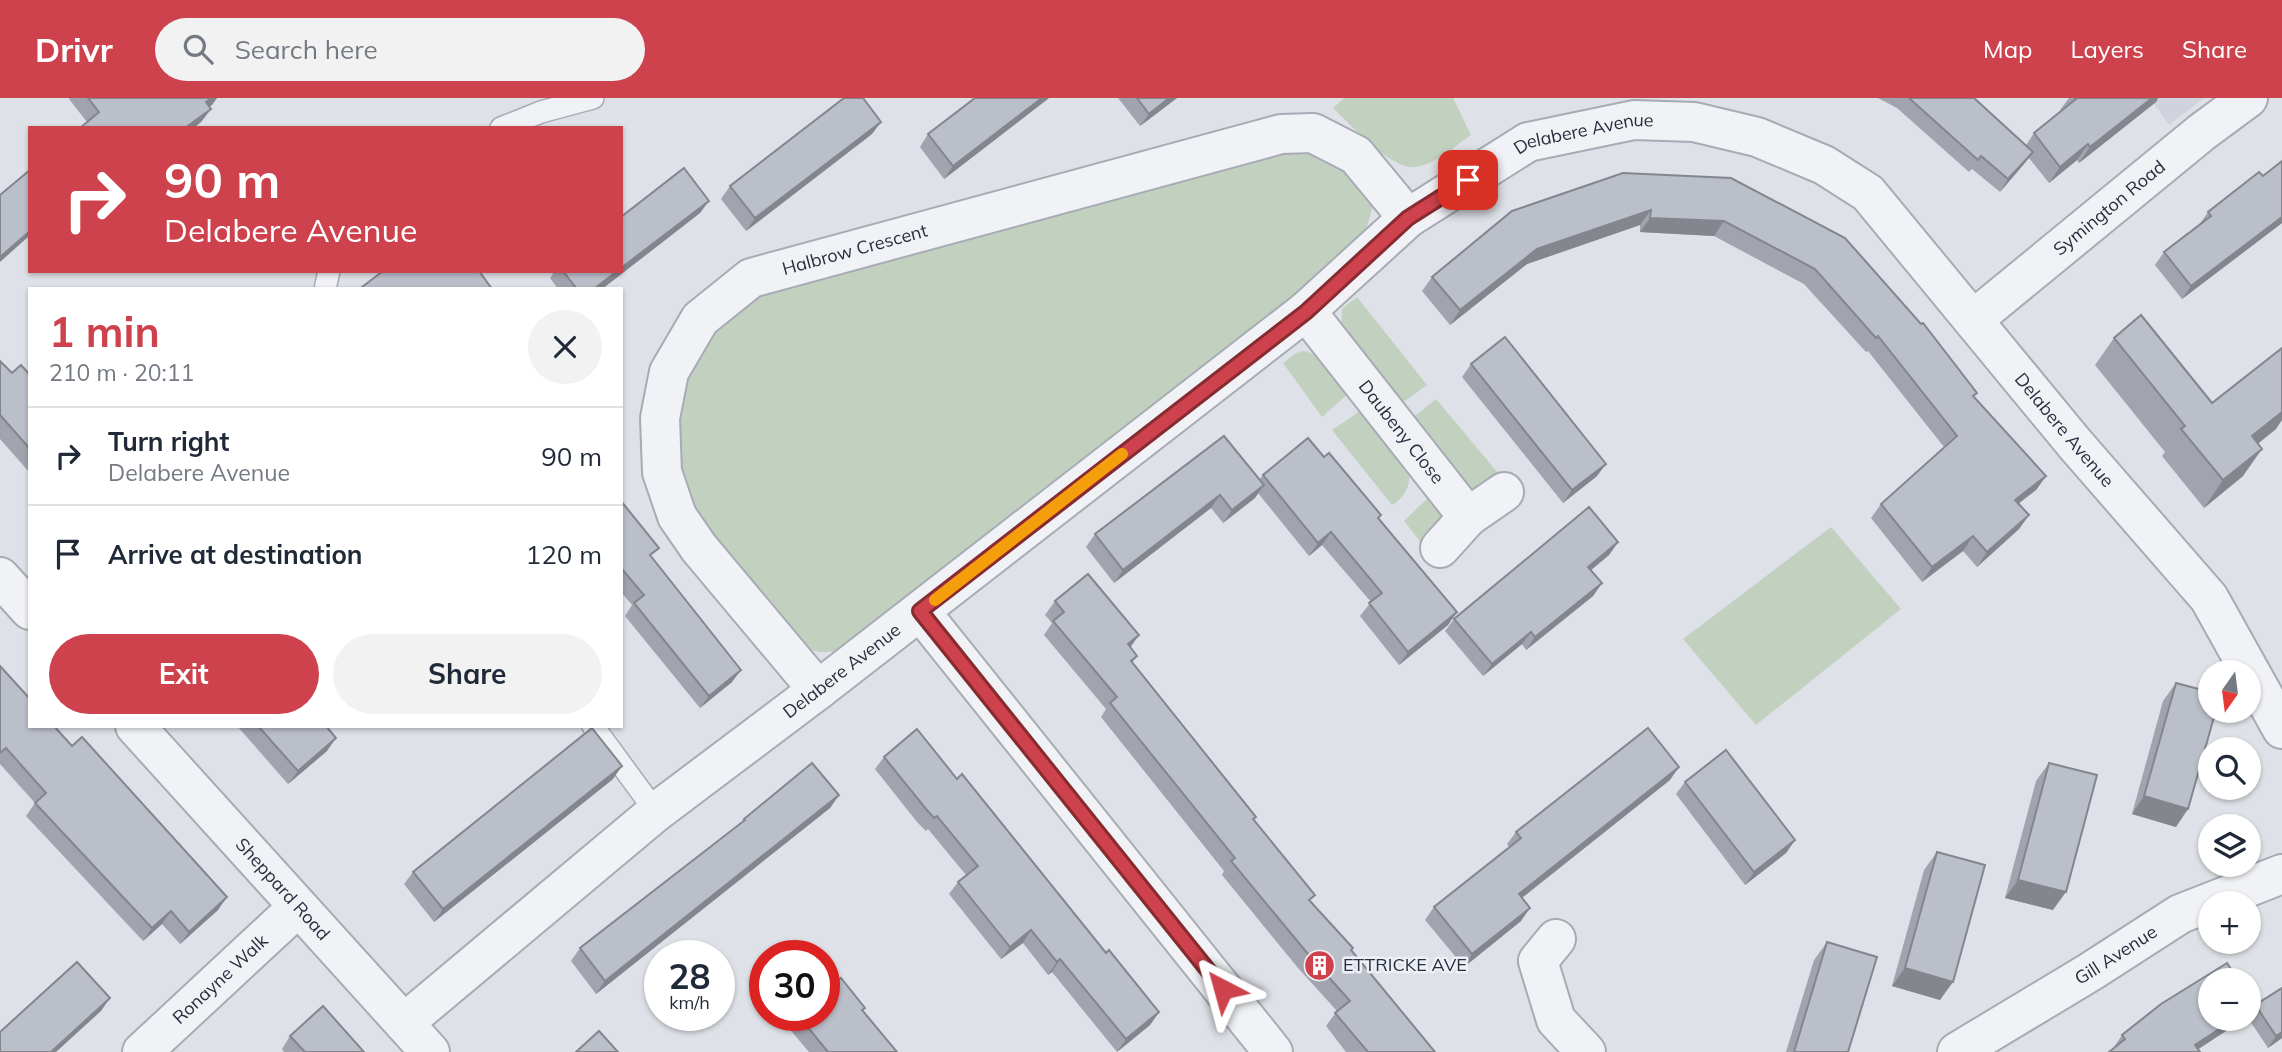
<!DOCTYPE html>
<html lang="en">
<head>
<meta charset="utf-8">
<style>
	:root { --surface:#fff; --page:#f2f2f3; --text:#1f2937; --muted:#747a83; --line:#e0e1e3; --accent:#cd424c }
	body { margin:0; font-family:Mulish,sans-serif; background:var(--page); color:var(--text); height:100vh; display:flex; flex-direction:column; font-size:26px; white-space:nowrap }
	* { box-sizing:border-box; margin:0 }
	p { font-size:23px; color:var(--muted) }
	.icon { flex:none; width:38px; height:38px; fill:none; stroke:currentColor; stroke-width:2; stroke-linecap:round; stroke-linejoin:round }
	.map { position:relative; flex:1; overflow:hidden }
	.sheet { position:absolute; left:28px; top:189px; width:595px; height:441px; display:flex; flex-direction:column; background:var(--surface); border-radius:0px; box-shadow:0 2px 5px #0004 }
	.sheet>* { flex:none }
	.top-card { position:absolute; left:28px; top:28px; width:595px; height:147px; border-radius:0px; box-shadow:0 2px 5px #0004; background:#cd424c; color:#fff; overflow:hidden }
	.needle { width:46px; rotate:194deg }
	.tools { position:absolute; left:2198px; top:562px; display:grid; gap:14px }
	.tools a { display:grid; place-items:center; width:63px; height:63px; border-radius:50%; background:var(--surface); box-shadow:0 2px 5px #0004; font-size:35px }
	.speed { position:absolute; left:644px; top:842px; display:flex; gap:14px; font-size:35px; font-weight:700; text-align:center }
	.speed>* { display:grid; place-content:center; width:91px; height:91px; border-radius:50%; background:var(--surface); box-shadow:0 2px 5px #0004; line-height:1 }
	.speed small { font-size:18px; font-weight:400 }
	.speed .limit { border:10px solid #d22; background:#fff; color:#111 }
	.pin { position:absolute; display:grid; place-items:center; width:60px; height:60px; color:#fff; margin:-30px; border-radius:14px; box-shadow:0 4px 10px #0006 }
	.me { position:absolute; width:77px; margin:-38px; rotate:321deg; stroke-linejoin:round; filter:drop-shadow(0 0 5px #0008) }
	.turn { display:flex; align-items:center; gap:24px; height:147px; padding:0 21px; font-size:32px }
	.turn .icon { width:91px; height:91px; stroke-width:2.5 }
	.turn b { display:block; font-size:49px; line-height:60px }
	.round { display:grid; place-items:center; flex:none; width:74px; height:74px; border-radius:37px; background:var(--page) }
	.summary { display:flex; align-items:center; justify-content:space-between; height:119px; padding:0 21px }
	h1 { font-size:42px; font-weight:700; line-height:52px; color:var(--accent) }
	.primary-button { display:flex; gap:14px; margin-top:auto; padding:14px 21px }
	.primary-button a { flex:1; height:80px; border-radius:42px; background:var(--accent); color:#fff; font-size:28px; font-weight:700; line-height:80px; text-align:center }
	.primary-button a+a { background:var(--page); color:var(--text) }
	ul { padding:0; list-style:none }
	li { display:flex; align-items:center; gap:21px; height:98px; padding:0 21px; border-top:2px solid var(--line) }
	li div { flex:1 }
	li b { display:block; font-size:26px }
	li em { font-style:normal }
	header { display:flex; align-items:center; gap:42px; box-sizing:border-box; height:98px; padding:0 35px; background:var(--accent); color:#fff }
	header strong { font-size:33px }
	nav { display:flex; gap:38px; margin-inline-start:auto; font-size:24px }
	.search { width:490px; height:63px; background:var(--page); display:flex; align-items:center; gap:18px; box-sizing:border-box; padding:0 24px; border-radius:38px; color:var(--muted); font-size:26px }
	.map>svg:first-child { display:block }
</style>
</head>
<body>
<header>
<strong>Drivr</strong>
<div class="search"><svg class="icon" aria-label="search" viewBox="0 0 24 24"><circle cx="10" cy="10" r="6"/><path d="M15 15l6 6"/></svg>Search here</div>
<nav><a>Map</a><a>Layers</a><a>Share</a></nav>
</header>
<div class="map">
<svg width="2282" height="954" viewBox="0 0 2282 954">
	<rect width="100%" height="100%" fill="#dee1e7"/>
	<polygon fill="#d0d3dc" points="2150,0 2204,0 2169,27"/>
	<g fill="#c2d1bf">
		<path d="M1344,0H1453L1471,37C1455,48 1435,67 1415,69C1391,72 1351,27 1333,10Z"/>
		<path d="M1310,49L1334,53L1370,93L1372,111L1367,129L1356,147L1280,211L853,548C822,559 809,556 785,534L693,410L676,363L671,315L683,282L723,220L756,197Z"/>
		<polygon points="1357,199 1427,287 1402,305 1341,231 1342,211"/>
		<path d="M1303,253C1327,256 1336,277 1349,295L1322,319L1283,265L1296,255Z"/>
		<polygon points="1436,301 1504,382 1474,396 1409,323"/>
		<path d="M1363,311C1373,324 1404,356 1408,369C1413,384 1405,400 1392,407L1332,332Z"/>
		<polygon points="1433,395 1439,405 1443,419 1426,451 1404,423"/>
		<polygon points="1831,429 1901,511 1756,627 1683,541"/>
	</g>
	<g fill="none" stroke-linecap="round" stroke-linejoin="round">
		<defs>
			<g id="service">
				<polyline points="501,30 541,14 593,0"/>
				<polyline points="325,191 329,173"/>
				<polyline points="593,628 656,714"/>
			</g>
			<g id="minor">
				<path id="s1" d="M1306,213L1468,419L1504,394"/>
				<path id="s2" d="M1974,221L2202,34L2248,0"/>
				<polyline points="1440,450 1468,419"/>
				<polyline points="0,479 30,512"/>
				<polyline points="920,513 1273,954"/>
				<path id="s3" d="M818,592L699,450L677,418L662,374L660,320L669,274L700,221L751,180L1281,36L1313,35L1356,57L1408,120"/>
				<path id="s4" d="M135,628L430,954"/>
				<polyline points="1556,841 1538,863 1556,922 1586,954"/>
				<path id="s5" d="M404,925L656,714L818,592L1306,213L1408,120L1528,44L1634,22L1694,24L1757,39L1824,67L1868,95L2075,346L2209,500L2282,631"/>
				<path id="s6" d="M142,954L298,809"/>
				<path id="s7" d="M1957,954L2090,874L2180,816L2282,776"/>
			</g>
		</defs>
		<use href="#service" stroke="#a7abb4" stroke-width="24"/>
		<use href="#minor" stroke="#a7abb4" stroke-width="42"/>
		<use href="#service" stroke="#f0f2f6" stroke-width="21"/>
		<use href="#minor" stroke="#f0f2f6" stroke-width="38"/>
	</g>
	<g fill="#a1a4ae">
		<polygon points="70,0 217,0 209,8 211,11 201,24 87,24 69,1"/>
		<polygon points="1049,0 944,81 920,49 928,36"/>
		<polygon points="1118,0 1177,0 1140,28"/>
		<polygon points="1878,0 1974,0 2026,47 2034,35 2061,13 2060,12 2069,0 2158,0 2156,4 2079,65 2077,62 2049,85 2029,60 2000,94 1972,71 1969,74 1897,10"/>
		<polygon points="872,36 746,133 721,101 730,88"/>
		<polygon points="2282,63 2282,125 2182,201 2155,167 2164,154 2199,127 2208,114 2263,78"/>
		<polygon points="1731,80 1974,299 2046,378 2036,392 2019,405 2029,417 2019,431 1977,469 1963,453 1922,484 1871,420 1881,406 1944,349 1868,253 1866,254 1804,186 1714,138 1640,134 1640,127 1527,166 1450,227 1422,193 1432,179"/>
		<polygon points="700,115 602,191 558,191 550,180 555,173 621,173"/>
		<polygon points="2114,240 2212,305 2276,331 2258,345 2243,378 2204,410 2162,358 2165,354 2095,267"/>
		<polygon points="0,263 12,275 30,277 30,375 0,341"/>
		<polygon points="1471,266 1597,378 1563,405 1462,279"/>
		<polygon points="1324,359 1379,421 1457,514 1448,527 1399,567 1360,518 1371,504 1322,447 1309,458 1258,395 1255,400 1223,425 1211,410 1114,485 1086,449 1095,436 1259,382 1263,377"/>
		<polygon points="621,403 652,460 732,584 700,610 625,518 632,507 621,494"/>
		<polygon points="1618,444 1609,457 1591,472 1602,485 1593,498 1526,552 1522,546 1483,578 1445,533 1454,521"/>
		<polygon points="1055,503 1139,537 1130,549 1137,558 1132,565 1254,722 1311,803 1435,954 1346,954 1326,928 1337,913 1298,870 1222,777 1224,773 1101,619 1106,611 1044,537 1052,525 1045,517"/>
		<polygon points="0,568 218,812 180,846 162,826 143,843 26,718 35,705 0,666"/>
		<polygon points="2176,585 2176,729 2132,716 2163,603"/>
		<polygon points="237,628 326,628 327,653 288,686"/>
		<polygon points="884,659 957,681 1106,855 1159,914 1150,927 1117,954 1052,874 1048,877 1023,845 1001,861 949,796 958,784 966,777 928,731 926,733 917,724 875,671"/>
		<polygon points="2049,665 2053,812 2005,800 2036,683"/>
		<polygon points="613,681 434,824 404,786 413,774"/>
		<polygon points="1670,682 1522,800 1521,823 1464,869 1425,822 1434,809 1509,749 1507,746 1516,734"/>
		<polygon points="1685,684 1795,742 1786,755 1745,787 1676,696"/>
		<polygon points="839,697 830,710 596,896 571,863 580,850 740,727 744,721"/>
		<polygon points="1937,754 1940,902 1892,888 1924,772"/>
		<polygon points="1827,844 1848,954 1786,954 1814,862"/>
		<polygon points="2238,882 2114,949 2122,937"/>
		<polygon points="2282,890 2282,940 2268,950 2248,920 2255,907"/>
		<polygon points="863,913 897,954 809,954 787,928 795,917 824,917"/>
		<polygon points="290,938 364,954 284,954 282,951"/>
	</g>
	<g fill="#83868d">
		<polygon points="212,0 217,0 212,7 197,18 206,4"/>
		<polygon points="1042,0 1049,0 944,81 953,68"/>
		<polygon points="1169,0 1177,0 1140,28 1149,16"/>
		<polygon points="2152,0 2158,0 2156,4 2079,65 2090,49"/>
		<polygon points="211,11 201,24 194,30 185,30"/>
		<polygon points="881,24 872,36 746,133 755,120"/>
		<polygon points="2088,46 2077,62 2049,85 2060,69"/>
		<polygon points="2033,54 2024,66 2000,94 2008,81"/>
		<polygon points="709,103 700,115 602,191 594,191 617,173 621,173 621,170"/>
		<polygon points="1651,112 1640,127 1527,166 1450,227 1460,212 1537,151"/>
		<polygon points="2282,119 2282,125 2182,201 2191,188"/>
		<polygon points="1650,120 1724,123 1714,138 1640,134"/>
		<polygon points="30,133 30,137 28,139 0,164 0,159"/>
		<polygon points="2282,314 2282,322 2276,331 2233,366 2252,338"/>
		<polygon points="2262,351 2243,378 2204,410 2223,382"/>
		<polygon points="1606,366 1597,378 1563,405 1572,392"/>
		<polygon points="2046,378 2036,392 2005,416 2015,402"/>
		<polygon points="1264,387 1255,400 1223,425 1232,412"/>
		<polygon points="1220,397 1211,410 1114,485 1123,472"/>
		<polygon points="2029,417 2019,431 1977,469 1987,454"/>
		<polygon points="1331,434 1322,447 1309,458 1318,445"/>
		<polygon points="1973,438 1963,453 1922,484 1932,469"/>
		<polygon points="1618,444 1609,457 1579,482 1588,469"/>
		<polygon points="1602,485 1593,498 1526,552 1535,539"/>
		<polygon points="1457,514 1448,527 1399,567 1408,554"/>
		<polygon points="1531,534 1522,546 1483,578 1492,566"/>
		<polygon points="1139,537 1129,551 1128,546"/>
		<polygon points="741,572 732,584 700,610 709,598"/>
		<polygon points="336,640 327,653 288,686 298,673"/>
		<polygon points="622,668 613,681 434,824 443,811"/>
		<polygon points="1679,669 1670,682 1510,809 1519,796"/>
		<polygon points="839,697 830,710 596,896 605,883"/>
		<polygon points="2144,698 2188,711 2176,729 2132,716"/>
		<polygon points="1795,742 1786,755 1745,787 1754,774"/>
		<polygon points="2018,782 2066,794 2053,812 2005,800"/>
		<polygon points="227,799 218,812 180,846 189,834"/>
		<polygon points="1530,810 1521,823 1464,869 1472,856"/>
		<polygon points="171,813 162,826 143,843 152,830"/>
		<polygon points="1031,832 1023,845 1001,861 1010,849"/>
		<polygon points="1060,861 1052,874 1048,877 1057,864"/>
		<polygon points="1905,870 1953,884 1940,902 1892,888"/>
		<polygon points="110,900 101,913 56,954 51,954"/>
		<polygon points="1159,914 1150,927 1117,954 1126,941"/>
		<polygon points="2236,920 2246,920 2194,954 2195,947"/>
		<polygon points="2282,934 2282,940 2268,950 2276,938"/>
	</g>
	<g fill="#bbbfca" stroke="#83868d" stroke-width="2">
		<polygon points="88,0 212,0 206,4 211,11 185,30 80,30 99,14"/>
		<polygon points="844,0 863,0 881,24 755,120 730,88"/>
		<polygon points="975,0 1042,0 953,68 928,36"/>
		<polygon points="1137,0 1169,0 1149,16"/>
		<polygon points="1909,0 1974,0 2033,54 2008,81 1981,58 1978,62"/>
		<polygon points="2075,0 2152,0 2090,49 2088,46 2060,69 2034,35 2076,1"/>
		<polygon points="2282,63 2282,119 2191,188 2164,154 2211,118 2208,114 2259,74 2263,78"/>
		<polygon points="684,70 709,103 621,170 621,119"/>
		<polygon points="30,72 30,133 0,159 0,97"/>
		<polygon points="1623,75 1731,80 1845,140 1921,226 1923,225 1977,295 1973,298 2046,378 2015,402 2029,417 1987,454 1973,438 1932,469 1881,406 1957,338 1878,238 1876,240 1815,171 1724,123 1650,120 1651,112 1537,151 1460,212 1432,179 1512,113"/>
		<polygon points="383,173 479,173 492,191 363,191 362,189"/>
		<polygon points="563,173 617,173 594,191 577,191"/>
		<polygon points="2141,217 2212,305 2282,250 2282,314 2252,338 2262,351 2223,382 2181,331 2185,328 2114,240"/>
		<polygon points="1505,239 1606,366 1572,392 1471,266"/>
		<polygon points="0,263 12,275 21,267 30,277 30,351 0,317"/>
		<polygon points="1224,338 1264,387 1232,412 1220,397 1123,472 1095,436"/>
		<polygon points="1308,340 1324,359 1329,355 1381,417 1378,420 1457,514 1408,554 1369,505 1382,495 1331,434 1318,445 1263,377"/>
		<polygon points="621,403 659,450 650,457 741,572 709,598 634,505 644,497 621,470"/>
		<polygon points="1589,409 1618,444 1588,469 1602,485 1535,539 1531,534 1492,566 1454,521"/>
		<polygon points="1088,476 1139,537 1128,546 1137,558 1131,563 1256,719 1253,721 1315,797 1309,802 1353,850 1351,852 1435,954 1368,954 1335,915 1350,903 1308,856 1231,763 1235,760 1110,605 1117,599 1053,523 1064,514 1055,503"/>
		<polygon points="0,568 30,601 30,628 54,628 72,648 82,639 227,799 189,834 171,813 152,830 35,705 46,695 6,650 0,655"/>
		<polygon points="2176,585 2210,594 2210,612 2216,612 2188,711 2144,698"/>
		<polygon points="258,628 326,628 336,640 298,673"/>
		<polygon points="592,630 622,668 443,811 413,774"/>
		<polygon points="1648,630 1679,669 1519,796 1530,810 1472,856 1434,809 1521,740 1516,734"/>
		<polygon points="917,631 957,681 962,676 1106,855 1109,852 1159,914 1126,941 1060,861 1057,864 1031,832 1010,849 958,784 978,768 937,718 934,720 926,711 884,659"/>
		<polygon points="1726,652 1795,742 1754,774 1685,684"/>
		<polygon points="812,665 839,697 605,883 580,850 745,722 744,721"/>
		<polygon points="2049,665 2097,677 2066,794 2018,782"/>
		<polygon points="1937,754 1985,767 1953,884 1905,870"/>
		<polygon points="1827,844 1877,859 1848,954 1794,954"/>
		<polygon points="77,864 110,900 51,954 0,954 0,934"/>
		<polygon points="2227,865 2238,882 2210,882 2210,920 2236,920 2195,947 2200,954 2109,954 2125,941 2122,937 2161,906"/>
		<polygon points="841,880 865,910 862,912 897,954 828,954 798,917 824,917 824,893"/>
		<polygon points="2282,890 2282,934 2276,938 2256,908 2249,912 2249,897 2255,907"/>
		<polygon points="323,908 364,954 305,954 290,938"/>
		<polygon points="599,933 618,954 576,954"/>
	</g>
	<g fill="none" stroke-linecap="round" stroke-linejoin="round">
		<defs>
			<polyline id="route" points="1223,891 920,513 1306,214 1408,120 1468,82"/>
		</defs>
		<use href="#route" stroke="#852b31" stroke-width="18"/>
		<use href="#route" stroke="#cd424c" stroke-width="12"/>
		<polyline stroke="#f59e0b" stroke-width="12" points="935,502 1122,356"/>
	</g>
	<defs>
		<symbol id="building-disc" viewBox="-11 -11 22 22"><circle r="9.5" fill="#cd424c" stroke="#edf0f5"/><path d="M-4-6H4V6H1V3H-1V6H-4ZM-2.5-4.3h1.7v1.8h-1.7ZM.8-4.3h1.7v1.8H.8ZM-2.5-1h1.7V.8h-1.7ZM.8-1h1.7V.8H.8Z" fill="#fff"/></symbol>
	</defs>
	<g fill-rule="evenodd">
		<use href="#building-disc" x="1302" y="850" width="35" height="35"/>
	</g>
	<g text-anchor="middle" stroke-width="5" stroke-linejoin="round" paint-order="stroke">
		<g font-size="18" fill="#272e3e" stroke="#edf0f5">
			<text dy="6" stroke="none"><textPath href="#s5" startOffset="1486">Delabere Avenue</textPath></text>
			<text dy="6" stroke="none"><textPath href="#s2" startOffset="175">Symington Road</textPath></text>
			<text dy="6" stroke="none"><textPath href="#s3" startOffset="606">Halbrow Crescent</textPath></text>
			<text dy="6" stroke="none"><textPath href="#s5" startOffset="2095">Delabere Avenue</textPath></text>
			<text dy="6" stroke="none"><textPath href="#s1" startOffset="154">Daubeny Close</textPath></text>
			<text dy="6" stroke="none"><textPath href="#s5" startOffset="562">Delabere Avenue</textPath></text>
			<text dy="6" stroke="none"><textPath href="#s4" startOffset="220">Sheppard Road</textPath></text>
			<text dy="6" stroke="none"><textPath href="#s7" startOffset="186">Gill Avenue</textPath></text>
			<text dy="6" stroke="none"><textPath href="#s6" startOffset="107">Ronayne Walk</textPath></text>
		</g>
		<g font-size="18" fill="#272e3e" stroke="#edf0f5" text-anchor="start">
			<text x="1343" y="873">ETTRICKE AVE</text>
		</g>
	</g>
</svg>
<div class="tools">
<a><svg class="needle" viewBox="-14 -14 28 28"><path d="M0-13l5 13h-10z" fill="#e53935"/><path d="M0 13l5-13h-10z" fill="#747a83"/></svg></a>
<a><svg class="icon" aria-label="search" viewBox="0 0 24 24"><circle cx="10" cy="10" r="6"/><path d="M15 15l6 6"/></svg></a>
<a><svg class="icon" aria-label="layers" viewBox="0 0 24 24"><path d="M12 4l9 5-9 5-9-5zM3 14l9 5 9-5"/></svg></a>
<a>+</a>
<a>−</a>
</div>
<div class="speed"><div>28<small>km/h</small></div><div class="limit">30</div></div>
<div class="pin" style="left:1468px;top:82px;background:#d93025"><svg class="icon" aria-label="arrive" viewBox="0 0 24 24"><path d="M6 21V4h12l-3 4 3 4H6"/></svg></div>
<svg class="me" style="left:1223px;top:891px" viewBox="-20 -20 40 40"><path d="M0-17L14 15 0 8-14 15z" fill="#cd424c" stroke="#fff" stroke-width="4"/></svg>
<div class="top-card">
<div class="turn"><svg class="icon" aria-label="right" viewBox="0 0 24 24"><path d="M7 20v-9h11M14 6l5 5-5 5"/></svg><div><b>90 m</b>Delabere Avenue</div></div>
</div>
<section class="sheet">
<div class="summary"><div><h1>1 min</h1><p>210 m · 20:11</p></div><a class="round"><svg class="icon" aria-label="close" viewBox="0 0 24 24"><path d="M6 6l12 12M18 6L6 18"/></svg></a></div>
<ul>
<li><svg class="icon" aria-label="right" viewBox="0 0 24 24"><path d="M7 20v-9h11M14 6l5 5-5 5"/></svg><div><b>Turn right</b><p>Delabere Avenue</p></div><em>90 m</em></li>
<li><svg class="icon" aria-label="arrive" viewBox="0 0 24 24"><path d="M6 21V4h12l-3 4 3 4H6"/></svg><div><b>Arrive at destination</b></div><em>120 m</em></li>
</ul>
<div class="primary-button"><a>Exit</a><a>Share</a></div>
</section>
</div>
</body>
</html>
